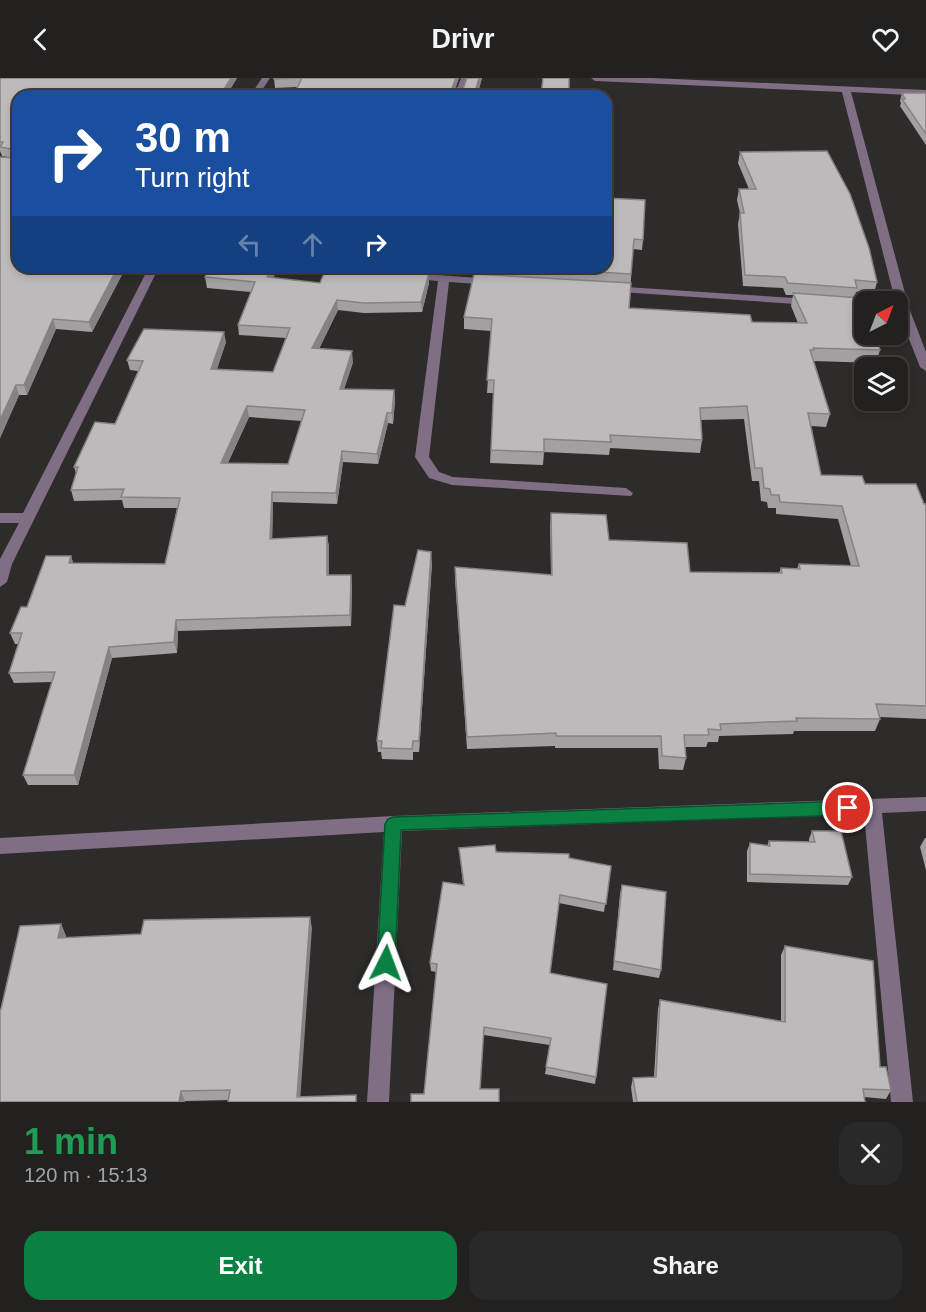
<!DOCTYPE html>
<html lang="en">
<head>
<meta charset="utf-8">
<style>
	:root { --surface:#222120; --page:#2a2929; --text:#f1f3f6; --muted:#a2a3a5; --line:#3f3e3e; --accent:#0b8043 }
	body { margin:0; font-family:Arial,sans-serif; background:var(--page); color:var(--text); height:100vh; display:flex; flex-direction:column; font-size:22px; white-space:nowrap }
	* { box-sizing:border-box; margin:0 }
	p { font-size:20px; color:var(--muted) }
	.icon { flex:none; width:33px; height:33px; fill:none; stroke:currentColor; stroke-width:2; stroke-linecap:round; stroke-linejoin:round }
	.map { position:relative; height:1024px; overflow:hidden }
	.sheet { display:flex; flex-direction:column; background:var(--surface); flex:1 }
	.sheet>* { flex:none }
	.banner { position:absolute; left:12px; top:12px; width:600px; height:183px; border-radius:18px; box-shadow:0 3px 9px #0003,0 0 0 2px var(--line); background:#1a4fa0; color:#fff; overflow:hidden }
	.needle { width:39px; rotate:42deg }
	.buttons { position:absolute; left:854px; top:213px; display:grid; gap:12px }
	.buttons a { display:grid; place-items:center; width:54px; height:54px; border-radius:12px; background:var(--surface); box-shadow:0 3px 9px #0003,0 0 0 2px var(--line); font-size:30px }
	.pin { position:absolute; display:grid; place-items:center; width:51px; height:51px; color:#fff; margin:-26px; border:3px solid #fff; border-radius:50%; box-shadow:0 2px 6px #0007 }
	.me { position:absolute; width:66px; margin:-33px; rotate:3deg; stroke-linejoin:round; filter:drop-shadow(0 0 4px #0008) }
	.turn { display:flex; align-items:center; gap:21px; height:126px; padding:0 24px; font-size:27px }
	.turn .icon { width:78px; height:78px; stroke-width:2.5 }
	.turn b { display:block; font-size:42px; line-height:51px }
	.lanes { display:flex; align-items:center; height:57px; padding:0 24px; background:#0003; justify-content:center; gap:30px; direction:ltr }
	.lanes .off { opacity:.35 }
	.round { display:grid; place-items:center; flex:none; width:63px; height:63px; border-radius:18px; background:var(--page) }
	.head { display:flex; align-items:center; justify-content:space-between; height:102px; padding:0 24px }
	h1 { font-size:36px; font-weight:700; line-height:45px; color:#1e9e55 }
	.action { display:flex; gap:12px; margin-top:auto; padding:12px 24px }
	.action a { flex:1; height:69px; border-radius:18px; background:var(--accent); color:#fff; font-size:24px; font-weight:700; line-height:69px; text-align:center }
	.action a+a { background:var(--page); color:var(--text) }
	header { display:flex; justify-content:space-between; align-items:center; height:78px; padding:0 24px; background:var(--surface); font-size:27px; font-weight:700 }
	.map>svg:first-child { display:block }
</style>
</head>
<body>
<header><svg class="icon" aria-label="back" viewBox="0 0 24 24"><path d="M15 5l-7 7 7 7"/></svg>Drivr<svg class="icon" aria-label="heart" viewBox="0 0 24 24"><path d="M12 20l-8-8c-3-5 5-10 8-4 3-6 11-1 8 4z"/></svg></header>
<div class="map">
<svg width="926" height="1024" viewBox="0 0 926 1024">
	<rect width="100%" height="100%" fill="#2e2c2a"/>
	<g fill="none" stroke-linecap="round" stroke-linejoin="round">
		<g fill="#806e85" fill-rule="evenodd">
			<polygon points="262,0 270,0 258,18 250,18"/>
			<polygon points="461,0 469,0 462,18 454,18"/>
			<polygon points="591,0 652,0 926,12 926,18 851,14 909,230 926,274 926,293 920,289 897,230 842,14 595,3"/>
			<polygon points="149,189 159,189 12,486 7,504 0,509 0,481 19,445 0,445 0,435 23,435"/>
			<path d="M271,189C289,189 355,186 367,195L361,198L276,192Z"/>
			<polygon points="409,195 493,201 499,204 493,207 449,204 429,379 439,394 453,399 626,410 633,415 631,418 452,407 429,400 415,379 438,203 405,200 403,198"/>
			<polygon points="610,208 810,221 816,224 810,227 606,213 604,211"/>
			<polygon points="926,719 926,733 882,735 913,1024 891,1024 864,736 402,753 389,1024 367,1024 384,754 0,776 0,760 393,738"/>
		</g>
	</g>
	<g fill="#a3a0a2" fill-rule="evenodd">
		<polygon points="0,0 237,0 226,18 18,18 18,189 126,189 92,254 56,251 27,317 19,317 0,360 0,79 14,80 2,78 0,73"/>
		<polygon points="274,0 459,0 455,10 463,11 482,0 477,18 293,18 298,9 275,10"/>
		<polygon points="902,15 926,15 926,67 900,28 901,25 900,23"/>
		<polygon points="740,74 877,204 874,215 856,214 855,219 880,272 876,285 814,283 830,336 826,349 811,348 821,397 865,406 926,426 926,641 880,639 880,641 875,653 794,653 793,656 719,658 718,664 708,664 706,669 685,669 686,680 683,692 659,691 658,670 555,670 555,668 467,671 455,502 455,489 551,497 550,448 551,435 609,462 690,494 779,495 781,490 797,491 799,486 851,488 838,441 776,436 776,430 768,430 767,424 761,423 759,403 752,403 744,341 701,342 702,362 700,375 610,370 609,377 544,374 543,387 490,385 494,315 487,315 491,253 464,251 464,239 477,196 477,189 606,189 606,120 643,162 642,172 633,171 629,230 752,244 798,245 791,228 793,217 786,217 783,210 743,208 738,146 740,135 737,122 739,111 749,111 738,85"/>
		<polygon points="362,189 433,189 432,194"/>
		<path d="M276,194L273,200L320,205L341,194L429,195V205L422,234L364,235L338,232L319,271L353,284L344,311L394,312L395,322L393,346L388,345L378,386L343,384L337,426L273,424L272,461L327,458L329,469V497L352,507L351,548L178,553L177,575L112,580L78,707H28L23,697L52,604L14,605L9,595L18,566H15L10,555L27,529L71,478L73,485L165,486L177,430H124L122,422L74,423L71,412L76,395L74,389L115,346L138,293L130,292L127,282L226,264L217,291L273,294L286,260L239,257L238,247L251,214L207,210L205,199ZM249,339L302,343L288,386L228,385Z"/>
		<polygon points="432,485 419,674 413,674 413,682 382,681 381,674 378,674 377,663 405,528"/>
		<polygon points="812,753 852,799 848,807 747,804 747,773 750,765 767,768 769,763 809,764 809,761"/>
		<polygon points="925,760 926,760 926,792 920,769"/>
		<polygon points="459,770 569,780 611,788 604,834 559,825 550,895 596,999 595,1006 545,996 550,967 484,957 424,1016 436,894 431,893 430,885 463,806"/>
		<polygon points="622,807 661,892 659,900 613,892 620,816"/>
		<polygon points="61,846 66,858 66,860 312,850 229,1022 185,1023 1,931"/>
		<polygon points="785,868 880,989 891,1012 886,1021 864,1019 865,1024 633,1024 631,1009 633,1000 654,999 658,931 660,922 781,943 781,877"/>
	</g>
	<g fill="#858284">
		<polygon points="231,0 237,0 226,18 220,18"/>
		<polygon points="456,0 459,0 453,18 452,10"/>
		<polygon points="479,0 482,0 477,18 474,18"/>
		<polygon points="118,189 126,189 92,254 89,244"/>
		<polygon points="273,189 276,189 276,194 269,210 267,199"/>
		<polygon points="429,195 429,205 422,234 421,224"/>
		<polygon points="337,222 338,232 314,281 312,270"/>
		<polygon points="53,241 56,251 27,317 24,307"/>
		<polygon points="224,254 226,264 213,302 211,291"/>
		<polygon points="352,273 353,284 341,321 340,311"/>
		<polygon points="16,307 19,317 0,360 0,342"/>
		<polygon points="394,312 395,322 393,346 392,335"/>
		<polygon points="247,328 249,339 223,395 221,385"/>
		<polygon points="387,335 388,345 378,386 377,376"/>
		<polygon points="342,373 343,384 337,426 336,415"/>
		<polygon points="272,414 273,424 272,472 270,461"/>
		<polygon points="327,458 329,469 329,508 327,497"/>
		<polygon points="431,474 432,485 419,674 419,663"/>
		<polygon points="71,478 74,488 69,485"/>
		<polygon points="351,497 352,507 351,548 350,537"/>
		<polygon points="176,542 178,553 177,575 174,564"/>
		<polygon points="109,569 112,580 78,707 74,697"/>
		<polygon points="310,839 312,850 300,1024 297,1019"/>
		<polygon points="61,846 66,858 64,872 58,860"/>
		<polygon points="181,1013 185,1023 185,1024 179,1024"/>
	</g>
	<g fill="#bebabc" stroke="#858284" stroke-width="1.5" fill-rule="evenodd">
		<polygon points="0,0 231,0 220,18 18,18 18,189 118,189 89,244 53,241 24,307 16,307 0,342 0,79 15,80 18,72 0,69 3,64 0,64"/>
		<polygon points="274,0 456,0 452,10 463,11 467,0 479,0 474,18 293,18 302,0 274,1"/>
		<polygon points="543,0 569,0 569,18 541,18"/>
		<polygon points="902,15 926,15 926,56 902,21 905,21"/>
		<polygon points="827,73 850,116 869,170 877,204 855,202 857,210 788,205 785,199 745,197 740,135 744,135 739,111 756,111 740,74"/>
		<polygon points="606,120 645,122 643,162 634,161 631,196 517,189 606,189"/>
		<path d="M210,189H273L267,199L320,205L325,193L341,194L343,189L429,195L421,224L364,225L337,222L312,270L352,273L340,311L394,312L392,335H387L377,376L342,373L336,415L272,414L270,461L327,458V497H351L350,537L176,542L174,564L109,569L74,697H23L55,594L9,595L22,555H10L21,529H27L46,478H71L69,485L165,486L180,420L121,419L124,411L71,412L78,389H74L95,344L115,346L143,283L127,282L144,251L224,254L211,291L273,294L290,250L238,247L255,204L205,199ZM247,328L305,332L288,386L221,385Z"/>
		<polygon points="474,196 631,205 629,230 750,237 752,244 807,245 793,215 861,220 864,227 864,256 875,256 880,272 813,270 814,272 810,272 830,336 808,335 821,397 862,398 865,406 916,406 924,426 926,426 926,628 876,626 880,641 796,640 797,643 720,646 721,652 708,651 709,657 684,657 686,680 662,678 661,658 556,658 556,655 467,659 455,489 552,497 551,435 606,437 609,462 687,465 690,494 782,495 781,490 800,491 799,486 859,488 842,428 780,424 779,417 771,417 770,411 764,410 762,390 755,390 747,328 700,330 702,362 610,357 611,364 544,361 544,374 491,372 494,302 487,302 492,241 464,239"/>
		<polygon points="418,472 431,474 419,663 413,663 412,671 381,670 382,663 377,663 394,527 405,528"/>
		<polygon points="812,753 841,753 852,799 750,796 750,765 770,768 769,763 815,764"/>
		<polygon points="495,767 496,774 569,776 569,780 611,788 606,826 560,817 550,895 607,906 596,999 546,989 551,960 484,949 480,1011 499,1011 499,1024 411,1024 411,1016 424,1016 437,886 430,885 443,804 464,807 459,770"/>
		<polygon points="622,807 666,814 661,892 614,883"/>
		<polygon points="310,839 297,1019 356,1017 356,1024 228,1024 230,1012 181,1013 179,1024 0,1024 0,931 1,931 20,848 61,846 58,860 141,856 144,842"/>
		<polygon points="785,868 873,883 880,989 886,989 891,1012 863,1011 865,1024 637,1024 633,1000 656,999 660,922 785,944"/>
	</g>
	<polygon fill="#0b8043" stroke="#07532c" stroke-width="1.5" points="848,723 853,725 856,730 853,735 848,737 401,752 395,885 392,891 386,893 379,891 377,885 385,746 388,741 393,739"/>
</svg>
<div class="buttons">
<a><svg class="needle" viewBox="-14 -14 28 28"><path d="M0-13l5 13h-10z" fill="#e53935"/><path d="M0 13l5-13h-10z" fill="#a2a3a5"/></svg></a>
<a><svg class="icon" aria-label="layers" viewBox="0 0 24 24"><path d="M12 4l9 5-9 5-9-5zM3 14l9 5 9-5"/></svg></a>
</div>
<div class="pin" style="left:848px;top:730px;background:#d93025"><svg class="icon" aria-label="arrive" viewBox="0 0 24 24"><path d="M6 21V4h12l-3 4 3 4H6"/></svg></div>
<svg class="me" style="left:386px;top:885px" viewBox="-20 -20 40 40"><path d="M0-17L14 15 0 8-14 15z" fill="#0b8043" stroke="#fff" stroke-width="4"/></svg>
<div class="banner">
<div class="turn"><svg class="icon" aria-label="right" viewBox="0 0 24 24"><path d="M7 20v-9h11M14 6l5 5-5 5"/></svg><div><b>30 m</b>Turn right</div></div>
<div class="lanes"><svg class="icon off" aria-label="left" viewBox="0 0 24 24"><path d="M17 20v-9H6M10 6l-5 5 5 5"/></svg><svg class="icon off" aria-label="ahead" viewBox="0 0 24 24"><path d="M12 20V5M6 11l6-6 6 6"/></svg><svg class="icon" aria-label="right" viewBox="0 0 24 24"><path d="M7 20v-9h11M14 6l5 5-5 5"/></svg></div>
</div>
</div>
<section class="sheet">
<div class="head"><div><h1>1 min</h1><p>120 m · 15:13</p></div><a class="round"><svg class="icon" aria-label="close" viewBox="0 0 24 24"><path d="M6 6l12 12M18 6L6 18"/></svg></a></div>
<div class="action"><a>Exit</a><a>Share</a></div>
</section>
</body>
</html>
